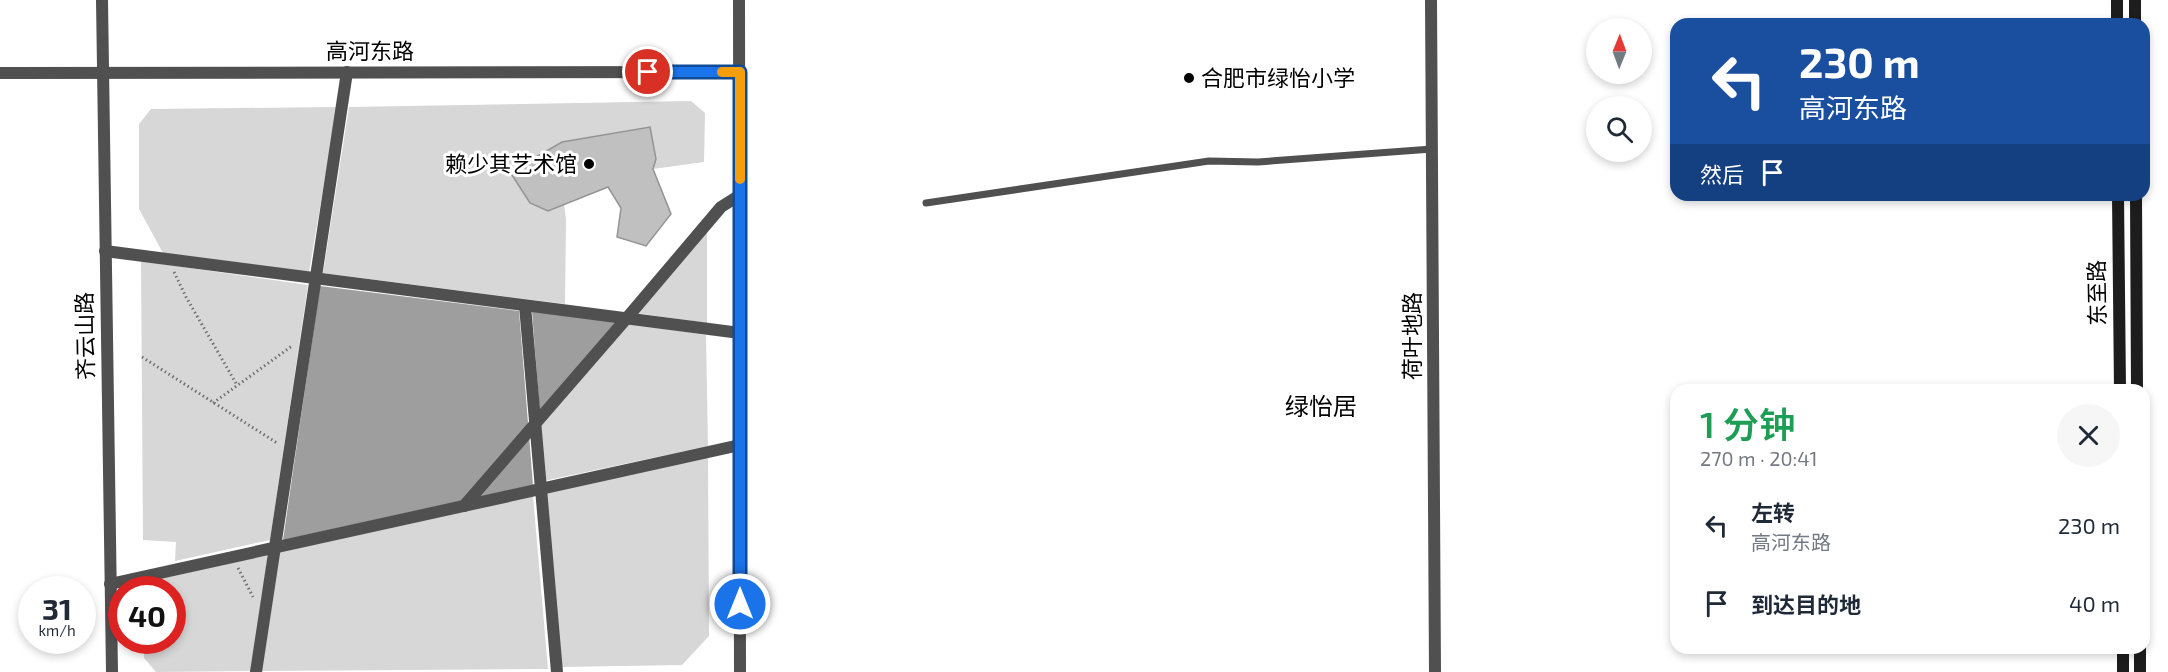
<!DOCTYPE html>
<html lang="zh">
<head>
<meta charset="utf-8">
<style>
	:root { --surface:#fff; --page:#f6f6f7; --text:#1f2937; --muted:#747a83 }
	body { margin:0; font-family:"Exo 2","Noto Sans SC",sans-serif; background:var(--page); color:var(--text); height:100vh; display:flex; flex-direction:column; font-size:22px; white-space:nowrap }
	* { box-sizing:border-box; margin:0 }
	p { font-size:20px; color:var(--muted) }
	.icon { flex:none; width:33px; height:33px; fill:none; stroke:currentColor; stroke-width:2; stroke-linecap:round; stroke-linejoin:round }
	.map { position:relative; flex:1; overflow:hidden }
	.panel { position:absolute; left:1670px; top:384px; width:480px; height:270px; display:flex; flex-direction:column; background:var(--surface); border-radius:18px; box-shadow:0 3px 9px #0003 }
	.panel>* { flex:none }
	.guide { position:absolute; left:1670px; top:18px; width:480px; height:183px; border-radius:18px; box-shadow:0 3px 9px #0003; background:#1a4fa0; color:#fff; overflow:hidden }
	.needle { width:39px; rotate:1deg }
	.fabs { position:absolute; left:1586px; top:18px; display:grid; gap:12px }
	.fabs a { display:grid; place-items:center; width:66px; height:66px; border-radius:50%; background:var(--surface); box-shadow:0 3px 9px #0003; font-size:30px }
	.speed { position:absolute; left:18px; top:576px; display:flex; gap:12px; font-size:30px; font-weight:700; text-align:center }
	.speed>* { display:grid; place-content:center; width:78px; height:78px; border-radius:50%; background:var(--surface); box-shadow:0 3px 9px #0003; line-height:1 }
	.speed small { font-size:15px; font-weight:400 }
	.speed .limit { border:9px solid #d22; background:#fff; color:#111 }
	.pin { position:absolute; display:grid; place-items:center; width:51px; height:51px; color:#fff; margin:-26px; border:3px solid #fff; border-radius:50%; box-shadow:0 2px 6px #0007 }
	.me { position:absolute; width:66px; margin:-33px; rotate:0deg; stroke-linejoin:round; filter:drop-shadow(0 0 4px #0008) }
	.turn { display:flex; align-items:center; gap:21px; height:126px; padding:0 30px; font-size:27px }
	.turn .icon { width:78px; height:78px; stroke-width:2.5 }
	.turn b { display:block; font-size:42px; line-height:51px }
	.then { display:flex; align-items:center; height:57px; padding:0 30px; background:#0003; gap:12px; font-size:22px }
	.round { display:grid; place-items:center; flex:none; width:63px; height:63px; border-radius:32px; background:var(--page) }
	.summary { display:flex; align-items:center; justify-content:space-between; height:102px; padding:0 30px }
	h1 { font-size:36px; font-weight:600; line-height:45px; color:#1e9e55 }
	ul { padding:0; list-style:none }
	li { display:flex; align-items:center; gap:18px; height:78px; padding:0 30px }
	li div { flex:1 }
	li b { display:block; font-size:22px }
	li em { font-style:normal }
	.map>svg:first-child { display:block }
</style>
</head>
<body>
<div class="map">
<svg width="2168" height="672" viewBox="0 0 2168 672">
	<rect width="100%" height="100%" fill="#fff"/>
	<g fill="#d7d7d7">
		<polygon points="691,101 705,113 704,162 653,169 656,159 649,127 562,142 510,172 530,203 548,211 564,204 566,219 565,304 323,273 349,107"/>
		<polygon points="337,107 309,272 163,253 139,209 139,124 151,109"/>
		<polygon points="707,231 707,323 636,313"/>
		<polygon points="141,261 308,285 270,540 175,561 176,542 143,540"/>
		<polygon points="625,323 706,335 708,446 544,481 540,421"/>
		<polygon points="708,457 709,636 682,665 561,667 545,493"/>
		<polygon points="533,496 548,669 262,671 280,550"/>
		<polygon points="268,554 251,671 156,672 144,658 144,641 172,640 172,590 144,589 144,580"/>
	</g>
	<g fill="#9e9e9e">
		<polygon points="320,286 519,311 533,485 283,540"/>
		<polygon points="532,311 620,322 540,414"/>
	</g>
	<polygon fill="#c0c0c0" stroke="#949494" stroke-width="1.5" points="650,127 656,159 653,169 671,214 646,246 617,237 621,208 608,187 548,211 530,203 510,172 562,142"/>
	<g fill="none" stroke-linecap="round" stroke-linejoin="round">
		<g stroke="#727272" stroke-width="3" stroke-dasharray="1.5 3" stroke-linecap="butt">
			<polyline points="174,272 186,297 237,385"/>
			<polyline points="142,357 277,443"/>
			<polyline points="213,403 292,346"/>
			<polyline points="238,568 253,597"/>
		</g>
		<polyline stroke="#505050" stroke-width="7" points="926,203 1209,161 1258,162 1432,149"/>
		<g stroke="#505050" stroke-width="12">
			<polyline points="102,0 112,672"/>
			<polyline points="1431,0 1435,672"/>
			<polyline points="0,73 740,72"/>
			<polyline points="105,251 740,333"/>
			<polyline points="525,306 557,672"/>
			<polyline points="464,506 626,319 721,207 740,195"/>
			<polyline points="110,584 740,445"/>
			<polyline points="256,672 347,72"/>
		</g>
		<polyline stroke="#505050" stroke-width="12" points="739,0 740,672"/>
		<g stroke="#1d1d1d" stroke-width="12">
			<polyline points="2117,0 2117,24"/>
			<polyline points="2135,0 2135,24"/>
			<polyline points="2118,195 2120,390"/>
			<polyline points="2136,195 2137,390"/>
			<polyline points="2123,648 2123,672"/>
			<polyline points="2140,648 2140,672"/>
		</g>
	</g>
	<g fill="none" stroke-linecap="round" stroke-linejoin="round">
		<defs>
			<polyline id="route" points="648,72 740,72 740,604"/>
		</defs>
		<use href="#route" stroke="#114b97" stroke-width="15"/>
		<use href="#route" stroke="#1a73e8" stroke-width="10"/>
		<polyline stroke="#f59e0b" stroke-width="10" points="722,72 740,72 740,179"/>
	</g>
	<g fill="#000" stroke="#fff" stroke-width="2">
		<circle cx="1189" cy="78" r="6"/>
		<circle cx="589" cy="164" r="6"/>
	</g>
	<g text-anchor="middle" stroke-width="6" stroke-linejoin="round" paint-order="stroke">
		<g font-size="22" fill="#000" stroke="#fff">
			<text x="370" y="59">高河东路</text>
			<text transform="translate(2097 293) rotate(-91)" y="8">东至路</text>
			<text transform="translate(85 336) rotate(-91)" y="8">齐云山路</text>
			<text transform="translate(1412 336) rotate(-90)" y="8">荷叶地路</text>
		</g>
		<g font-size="22" fill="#000" stroke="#fff" text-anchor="start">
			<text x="1201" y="86">合肥市绿怡小学</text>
			<text x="577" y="172" text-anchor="end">赖少其艺术馆</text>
		</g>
		<g font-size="24" fill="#000" stroke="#fff">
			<text x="1321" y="415">绿怡居</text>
		</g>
	</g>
</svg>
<div class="fabs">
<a><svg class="needle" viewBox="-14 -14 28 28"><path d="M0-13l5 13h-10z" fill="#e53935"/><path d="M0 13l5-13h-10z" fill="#747a83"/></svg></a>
<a><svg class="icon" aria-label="search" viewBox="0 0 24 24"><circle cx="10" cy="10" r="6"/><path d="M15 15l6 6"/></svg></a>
</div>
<div class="speed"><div>31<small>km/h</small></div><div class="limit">40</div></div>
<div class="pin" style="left:648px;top:72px;background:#d93025"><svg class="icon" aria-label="arrive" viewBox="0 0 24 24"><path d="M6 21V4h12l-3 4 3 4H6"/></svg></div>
<svg class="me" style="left:740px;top:604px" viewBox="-20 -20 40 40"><circle r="17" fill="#1a73e8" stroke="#fff" stroke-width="3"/><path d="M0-11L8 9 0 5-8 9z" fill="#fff"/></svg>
<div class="guide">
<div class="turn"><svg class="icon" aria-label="left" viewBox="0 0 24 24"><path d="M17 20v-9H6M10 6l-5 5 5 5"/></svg><div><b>230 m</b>高河东路</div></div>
<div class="then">然后<svg class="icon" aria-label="arrive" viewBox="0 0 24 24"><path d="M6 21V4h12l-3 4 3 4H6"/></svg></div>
</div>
<section class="panel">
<div class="summary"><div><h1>1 分钟</h1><p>270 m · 20:41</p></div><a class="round"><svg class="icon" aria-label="close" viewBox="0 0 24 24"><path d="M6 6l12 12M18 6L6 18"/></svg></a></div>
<ul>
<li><svg class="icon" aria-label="left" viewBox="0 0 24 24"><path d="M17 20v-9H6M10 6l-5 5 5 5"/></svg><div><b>左转</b><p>高河东路</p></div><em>230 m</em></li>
<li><svg class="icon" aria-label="arrive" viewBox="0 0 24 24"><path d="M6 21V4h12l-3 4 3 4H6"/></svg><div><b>到达目的地</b></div><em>40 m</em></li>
</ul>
</section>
</div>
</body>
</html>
